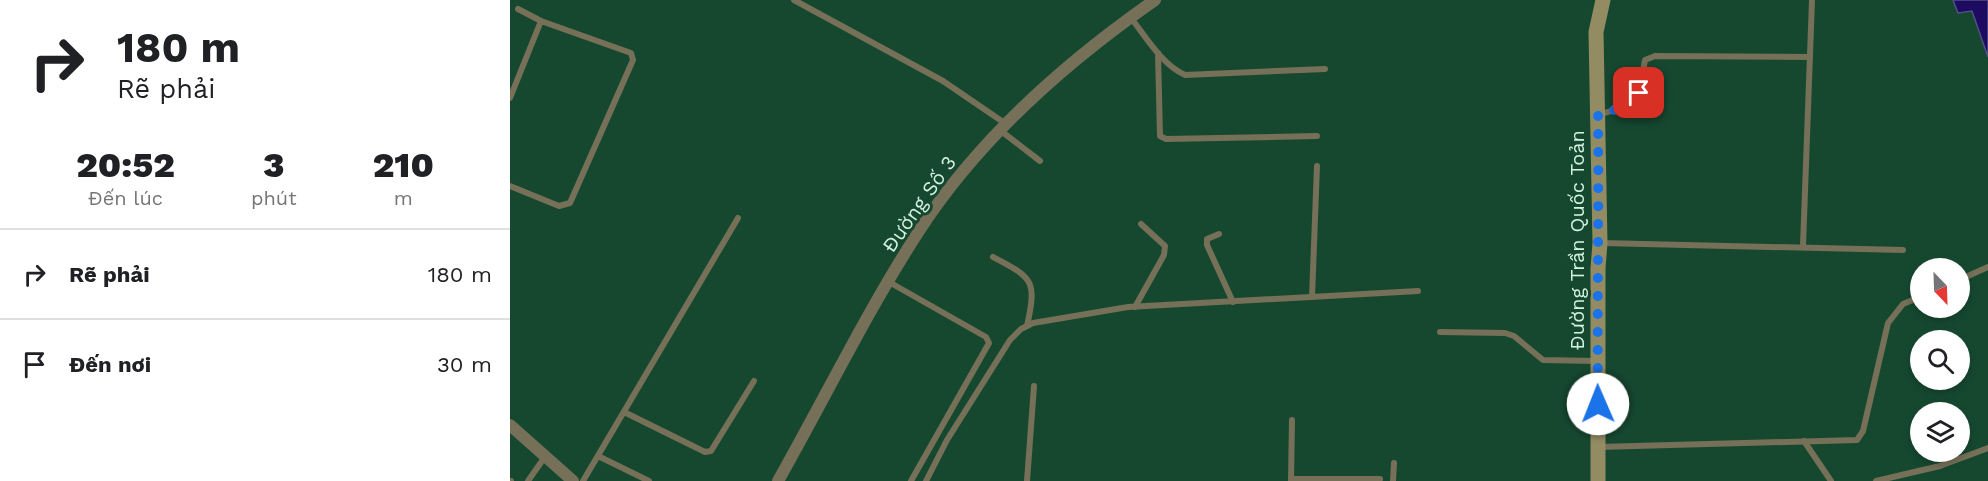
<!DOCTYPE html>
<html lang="vi">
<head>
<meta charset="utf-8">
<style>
	:root { --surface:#fff; --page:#f6f6f6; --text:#202124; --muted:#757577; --line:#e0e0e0 }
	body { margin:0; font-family:"Work Sans",sans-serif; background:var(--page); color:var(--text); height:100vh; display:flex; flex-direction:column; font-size:22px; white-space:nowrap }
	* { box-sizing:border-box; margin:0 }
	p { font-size:20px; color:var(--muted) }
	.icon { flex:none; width:33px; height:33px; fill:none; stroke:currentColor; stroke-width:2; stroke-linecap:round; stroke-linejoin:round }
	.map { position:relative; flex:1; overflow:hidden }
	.details { display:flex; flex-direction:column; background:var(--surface); width:510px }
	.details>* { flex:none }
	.top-card { background:#fff; color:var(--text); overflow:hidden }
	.needle { width:39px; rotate:157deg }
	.fabs { position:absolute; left:1400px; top:258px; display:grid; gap:12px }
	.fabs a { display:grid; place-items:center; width:60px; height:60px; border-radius:50%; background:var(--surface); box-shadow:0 3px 9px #0003; font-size:30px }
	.pin { position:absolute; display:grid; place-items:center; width:51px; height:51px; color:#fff; margin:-26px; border-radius:12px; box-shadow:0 3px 9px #0006 }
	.me { position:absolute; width:66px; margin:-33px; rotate:359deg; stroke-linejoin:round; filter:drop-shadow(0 0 4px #0008) }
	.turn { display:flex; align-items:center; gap:21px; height:126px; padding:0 18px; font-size:27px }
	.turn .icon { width:78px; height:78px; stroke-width:2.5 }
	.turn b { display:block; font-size:42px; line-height:51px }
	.eta { display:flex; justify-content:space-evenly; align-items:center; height:102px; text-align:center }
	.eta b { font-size:36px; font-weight:800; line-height:42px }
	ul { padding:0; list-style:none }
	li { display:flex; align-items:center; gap:18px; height:90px; padding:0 18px; border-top:2px solid var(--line) }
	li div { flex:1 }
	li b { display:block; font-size:22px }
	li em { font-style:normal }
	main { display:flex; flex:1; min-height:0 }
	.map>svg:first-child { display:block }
</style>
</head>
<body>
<main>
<section class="details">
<div class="top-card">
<div class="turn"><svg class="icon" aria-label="right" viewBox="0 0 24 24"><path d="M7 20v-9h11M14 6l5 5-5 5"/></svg><div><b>180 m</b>Rẽ phải</div></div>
</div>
<div class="eta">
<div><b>20:52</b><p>Đến lúc</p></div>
<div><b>3</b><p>phút</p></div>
<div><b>210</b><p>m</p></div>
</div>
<ul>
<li><svg class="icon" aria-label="right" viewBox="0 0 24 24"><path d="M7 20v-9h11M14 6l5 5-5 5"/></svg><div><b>Rẽ phải</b></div><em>180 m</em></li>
<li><svg class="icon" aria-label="arrive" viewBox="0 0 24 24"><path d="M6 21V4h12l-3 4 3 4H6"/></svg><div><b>Đến nơi</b></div><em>30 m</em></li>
</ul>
</section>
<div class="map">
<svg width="1478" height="481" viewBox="0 0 1478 481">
	<rect width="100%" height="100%" fill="#164830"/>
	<polygon fill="#1c0b61" stroke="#535087" stroke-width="1.5" points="1443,0 1478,0 1478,57 1462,11 1448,13"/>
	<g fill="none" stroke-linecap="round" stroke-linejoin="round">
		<g stroke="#757057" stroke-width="6">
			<polyline points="284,0 433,81 496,124"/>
			<path d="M621,18C636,37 652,65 675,75L815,69"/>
			<polyline points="648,53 650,136 656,139 807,136"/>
			<polyline points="0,98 31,21"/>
			<path d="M1088,115C1131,102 1127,104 1135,60L1145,56L1300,57"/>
			<polyline points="491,131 530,161"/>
			<polyline points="0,186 49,206 60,203 123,60 121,53 31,21 8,9"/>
			<polyline points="709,234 697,239 697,245 723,302"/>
			<polyline points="1091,243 1393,250"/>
			<polyline points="1293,246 1302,0"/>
			<path d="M483,257C523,278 527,280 517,326"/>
			<polyline points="1449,280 1478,267"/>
			<polyline points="379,282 476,337 479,343 401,481"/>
			<polyline points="802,297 807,166"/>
			<polyline points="625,307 654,255 655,246 631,224"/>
			<polyline points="930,332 995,333 1004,336 1033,360 1087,361"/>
			<polyline points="114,412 195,452 201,451 244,381"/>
			<polyline points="1294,441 1321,481"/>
			<polyline points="1089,447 1347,440 1353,431 1378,323 1393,304 1410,297"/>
			<polyline points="88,456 139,481"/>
			<polyline points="781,479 870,479"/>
			<polyline points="781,480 782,420"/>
			<polyline points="0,481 1,481"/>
			<polyline points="18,481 34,458"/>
			<polyline points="73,481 228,218"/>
			<polyline points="416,481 437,440 500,340 511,329 523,323 618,307 908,291"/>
			<polyline points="517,481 524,386"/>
			<polyline points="883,481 884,463"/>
			<polyline points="1366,481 1430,466 1478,448"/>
		</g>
		<g stroke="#757057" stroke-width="12">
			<polyline points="0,425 63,481"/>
			<path d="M268,481C315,398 357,311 409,231C468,140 556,62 645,0"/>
		</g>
		<polyline stroke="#938c63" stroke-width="15" points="1088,481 1088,268 1090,243 1086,32 1093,0"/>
	</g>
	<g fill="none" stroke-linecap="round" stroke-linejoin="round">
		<path stroke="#1a73e8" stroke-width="10" stroke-dasharray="0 18" d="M1088,404C1087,308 1089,212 1088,115L1120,105L1129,93"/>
	</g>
	<g text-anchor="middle" stroke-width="6" stroke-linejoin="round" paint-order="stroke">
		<g font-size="20" fill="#d2f2df" stroke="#164830">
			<text transform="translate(409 204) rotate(-55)" y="7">Đường Số 3</text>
			<text transform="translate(1067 240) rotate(-90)" y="7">Đường Trần Quốc Toản</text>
		</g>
	</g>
</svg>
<div class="fabs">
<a><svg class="needle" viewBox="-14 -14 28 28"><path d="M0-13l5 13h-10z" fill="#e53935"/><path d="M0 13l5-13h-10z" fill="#757577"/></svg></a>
<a><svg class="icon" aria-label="search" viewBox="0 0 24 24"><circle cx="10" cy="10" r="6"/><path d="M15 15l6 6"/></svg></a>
<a><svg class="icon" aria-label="layers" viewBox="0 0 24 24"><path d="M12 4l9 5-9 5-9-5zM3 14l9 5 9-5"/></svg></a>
</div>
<div class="pin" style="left:1129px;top:93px;background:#d93025"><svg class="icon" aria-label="arrive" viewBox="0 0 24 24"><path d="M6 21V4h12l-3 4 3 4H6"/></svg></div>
<svg class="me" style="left:1088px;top:404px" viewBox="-20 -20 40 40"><circle r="19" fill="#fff"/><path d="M0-13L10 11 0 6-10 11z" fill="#1a73e8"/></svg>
</div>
</main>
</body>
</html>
